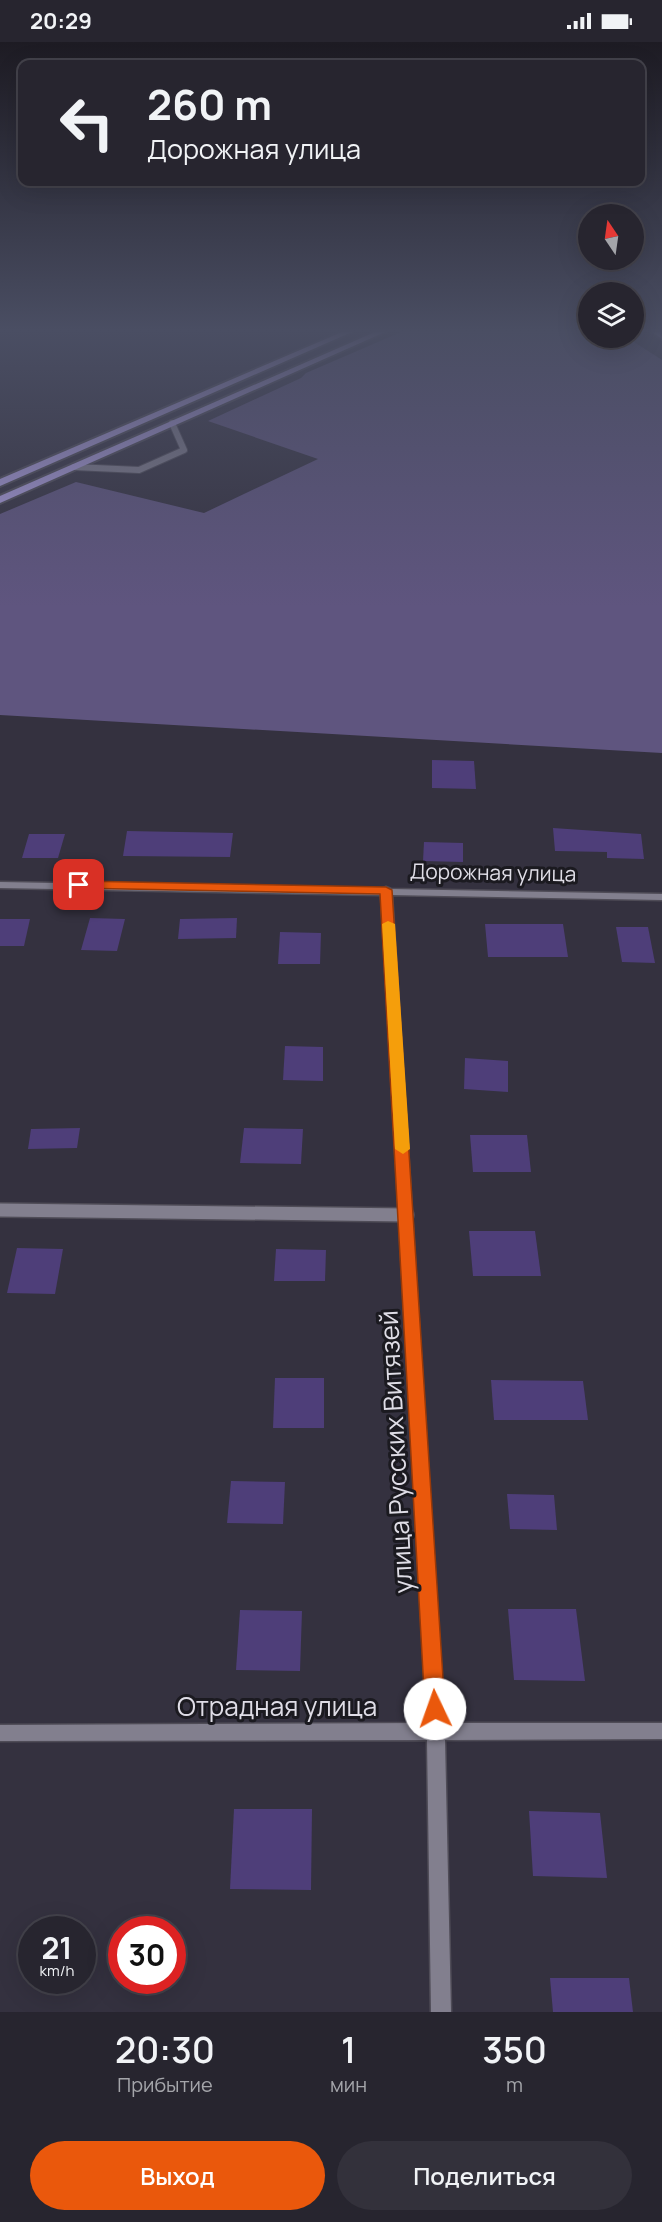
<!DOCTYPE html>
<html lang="ru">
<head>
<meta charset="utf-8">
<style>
	:root { --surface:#27252f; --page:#33313b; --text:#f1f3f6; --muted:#a4a5aa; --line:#43424b; --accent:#ea580c }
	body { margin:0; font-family:Manrope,sans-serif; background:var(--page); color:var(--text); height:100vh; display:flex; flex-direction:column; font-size:22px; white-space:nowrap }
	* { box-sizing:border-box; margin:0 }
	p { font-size:20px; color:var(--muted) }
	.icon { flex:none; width:33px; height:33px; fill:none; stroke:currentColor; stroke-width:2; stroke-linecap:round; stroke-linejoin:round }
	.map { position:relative; height:1970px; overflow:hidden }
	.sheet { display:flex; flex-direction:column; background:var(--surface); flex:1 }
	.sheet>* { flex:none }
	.banner { position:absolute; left:18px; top:18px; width:627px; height:126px; border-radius:12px; box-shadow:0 6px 24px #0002,0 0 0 2px var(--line); background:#27252f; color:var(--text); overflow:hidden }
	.needle { width:39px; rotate:347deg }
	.tools { position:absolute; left:578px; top:162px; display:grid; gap:12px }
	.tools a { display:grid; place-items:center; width:66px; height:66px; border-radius:50%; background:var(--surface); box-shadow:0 6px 24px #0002,0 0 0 2px var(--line); font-size:30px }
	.speed { position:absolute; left:18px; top:1874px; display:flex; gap:12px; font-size:30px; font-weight:700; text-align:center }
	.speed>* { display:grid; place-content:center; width:78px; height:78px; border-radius:50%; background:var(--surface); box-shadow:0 6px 24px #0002,0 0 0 2px var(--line); line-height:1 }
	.speed small { font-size:15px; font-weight:400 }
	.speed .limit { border:9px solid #d22; background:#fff; color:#111 }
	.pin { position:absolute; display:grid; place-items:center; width:51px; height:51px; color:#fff; margin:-26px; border-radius:12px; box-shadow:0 3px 9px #0006 }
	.me { position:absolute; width:66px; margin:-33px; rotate:357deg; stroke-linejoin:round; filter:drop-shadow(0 0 4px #0008) }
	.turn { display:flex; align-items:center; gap:21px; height:126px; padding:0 30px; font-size:27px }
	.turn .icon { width:78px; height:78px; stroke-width:2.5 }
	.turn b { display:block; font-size:42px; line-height:51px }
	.eta { display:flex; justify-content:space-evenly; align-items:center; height:102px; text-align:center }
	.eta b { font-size:36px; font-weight:600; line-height:42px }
	.primary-button { display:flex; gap:12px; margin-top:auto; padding:12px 30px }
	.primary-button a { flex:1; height:69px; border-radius:36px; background:var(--accent); color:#fff; font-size:24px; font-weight:600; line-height:69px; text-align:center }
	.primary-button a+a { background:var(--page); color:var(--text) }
	.status { display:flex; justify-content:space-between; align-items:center; height:42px; padding:0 30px; background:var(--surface); direction:ltr }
	.status svg { height:16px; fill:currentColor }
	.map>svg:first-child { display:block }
</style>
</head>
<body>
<div class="status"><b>20:29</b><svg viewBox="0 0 49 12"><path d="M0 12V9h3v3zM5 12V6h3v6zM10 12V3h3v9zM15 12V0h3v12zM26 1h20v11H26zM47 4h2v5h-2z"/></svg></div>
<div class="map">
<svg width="662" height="1970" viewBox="0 0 662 1970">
	<rect width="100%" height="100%" fill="#34313f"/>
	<polygon fill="#5f557f" points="401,290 588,290 588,296 628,296 662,318 662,711 0,673 0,472 76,440 204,471 318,417 208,379 301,336 306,331"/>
	<g fill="#4e3e79">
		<polygon points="432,718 474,719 476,747 432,746"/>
		<polygon points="553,786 641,792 644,817 607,816 607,810 555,809"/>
		<polygon points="127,789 233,791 230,815 123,814"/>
		<polygon points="29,792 65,792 58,816 22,816"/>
		<polygon points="424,800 463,801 463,820 423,819"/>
		<polygon points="90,876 125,877 117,909 81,908"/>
		<polygon points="237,876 236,896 178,897 180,877"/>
		<polygon points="0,877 30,877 24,904 0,904"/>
		<polygon points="485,882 563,882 568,915 488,915"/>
		<polygon points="616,885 648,885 655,921 622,920"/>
		<polygon points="280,890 321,891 320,922 278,922"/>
		<polygon points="285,1004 323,1005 323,1039 283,1038"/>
		<polygon points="465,1016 508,1019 508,1050 464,1047"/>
		<polygon points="80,1086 77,1106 28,1107 31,1087"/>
		<polygon points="244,1086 303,1087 301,1122 240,1121"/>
		<polygon points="470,1093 527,1093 531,1130 473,1130"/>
		<polygon points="469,1189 535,1189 541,1234 473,1234"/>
		<polygon points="17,1206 63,1207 55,1252 7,1251"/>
		<polygon points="276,1207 326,1208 325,1239 274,1239"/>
		<polygon points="275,1336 324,1336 324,1386 273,1386"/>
		<polygon points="491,1338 583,1339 588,1378 494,1378"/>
		<polygon points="231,1439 285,1440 283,1482 227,1481"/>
		<polygon points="507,1452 554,1453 557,1488 510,1487"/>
		<polygon points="508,1567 576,1567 585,1639 514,1638"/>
		<polygon points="240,1568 302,1569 300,1629 236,1628"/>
		<polygon points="234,1767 312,1767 311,1848 230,1847"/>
		<polygon points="529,1769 600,1771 607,1836 533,1834"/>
		<polygon points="550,1936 629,1936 633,1970 553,1970"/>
	</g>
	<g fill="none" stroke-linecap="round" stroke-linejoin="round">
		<defs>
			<polyline id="service-far1" points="74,425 139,428 184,408 172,381"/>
			<polyline id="service" points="0,1168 407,1173"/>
			<polygon id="minor" points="0,840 381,847 386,845 391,847 662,852 662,858 392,853 444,1681 662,1681 662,1697 445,1698 451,1970 431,1970 427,1698 0,1699 0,1683 427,1681 381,853 0,846"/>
			<g id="trunk">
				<polygon points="342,290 352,290 0,444 0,437"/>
				<polygon points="375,290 385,290 0,461 0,454"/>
				<polygon points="652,290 661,290 662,297"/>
			</g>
		</defs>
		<use href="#service-far1" stroke="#4f4c57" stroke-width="8"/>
		<use href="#service" stroke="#4f4c57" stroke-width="16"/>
		<use href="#minor" stroke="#4f4c57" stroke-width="3"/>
		<use href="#trunk" stroke="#4f4c57" stroke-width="4"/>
		<use href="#service-far1" stroke="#827f8e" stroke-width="6"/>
		<use href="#service" stroke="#827f8e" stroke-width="13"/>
		<use href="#minor" fill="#827f8e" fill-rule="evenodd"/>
		<use href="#trunk" fill="#ae9fe0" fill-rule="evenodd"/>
	</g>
	<linearGradient id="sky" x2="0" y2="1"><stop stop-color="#1d1b23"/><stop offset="0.51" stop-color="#4a4e63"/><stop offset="1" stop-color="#4a4e63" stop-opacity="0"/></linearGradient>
	<rect width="662" height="565" fill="url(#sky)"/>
	<polygon fill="#ea580c" stroke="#983908" stroke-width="1.5" points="79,839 386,845 392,848 445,1667 442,1674 435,1676 428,1674 425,1667 380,852 74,846 72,843"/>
	<polygon fill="#f59e0b" points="388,879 395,882 410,1107 403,1112 395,1107 382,882"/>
	<g text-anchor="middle" stroke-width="6" stroke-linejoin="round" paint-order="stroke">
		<g font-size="21" fill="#dfdde6" stroke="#1b1a20">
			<text transform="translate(493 831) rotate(1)" y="7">Дорожная улица</text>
		</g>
		<g font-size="26" fill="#dfdde6" stroke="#1b1a20">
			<text transform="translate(396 1410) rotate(-93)" y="9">улица Русских Витязей</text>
			<text x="277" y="1674">Отрадная улица</text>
		</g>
	</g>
</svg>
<div class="tools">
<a><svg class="needle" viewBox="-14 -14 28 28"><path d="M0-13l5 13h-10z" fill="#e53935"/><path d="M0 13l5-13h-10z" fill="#a4a5aa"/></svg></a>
<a><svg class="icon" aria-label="layers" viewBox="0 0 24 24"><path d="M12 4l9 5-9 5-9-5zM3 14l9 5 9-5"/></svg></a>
</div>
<div class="speed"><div>21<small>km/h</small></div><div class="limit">30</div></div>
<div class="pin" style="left:79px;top:843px;background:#d93025"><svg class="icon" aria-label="arrive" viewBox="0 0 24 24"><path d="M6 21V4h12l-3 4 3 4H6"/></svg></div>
<svg class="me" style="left:435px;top:1667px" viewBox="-20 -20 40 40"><circle r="19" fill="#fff"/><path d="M0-13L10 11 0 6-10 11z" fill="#ea580c"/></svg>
<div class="banner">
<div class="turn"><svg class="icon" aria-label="left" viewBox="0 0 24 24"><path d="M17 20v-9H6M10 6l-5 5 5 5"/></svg><div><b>260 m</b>Дорожная улица</div></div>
</div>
</div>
<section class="sheet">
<div class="eta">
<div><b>20:30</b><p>Прибытие</p></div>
<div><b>1</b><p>мин</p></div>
<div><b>350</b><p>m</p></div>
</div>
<div class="primary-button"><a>Выход</a><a>Поделиться</a></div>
</section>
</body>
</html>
